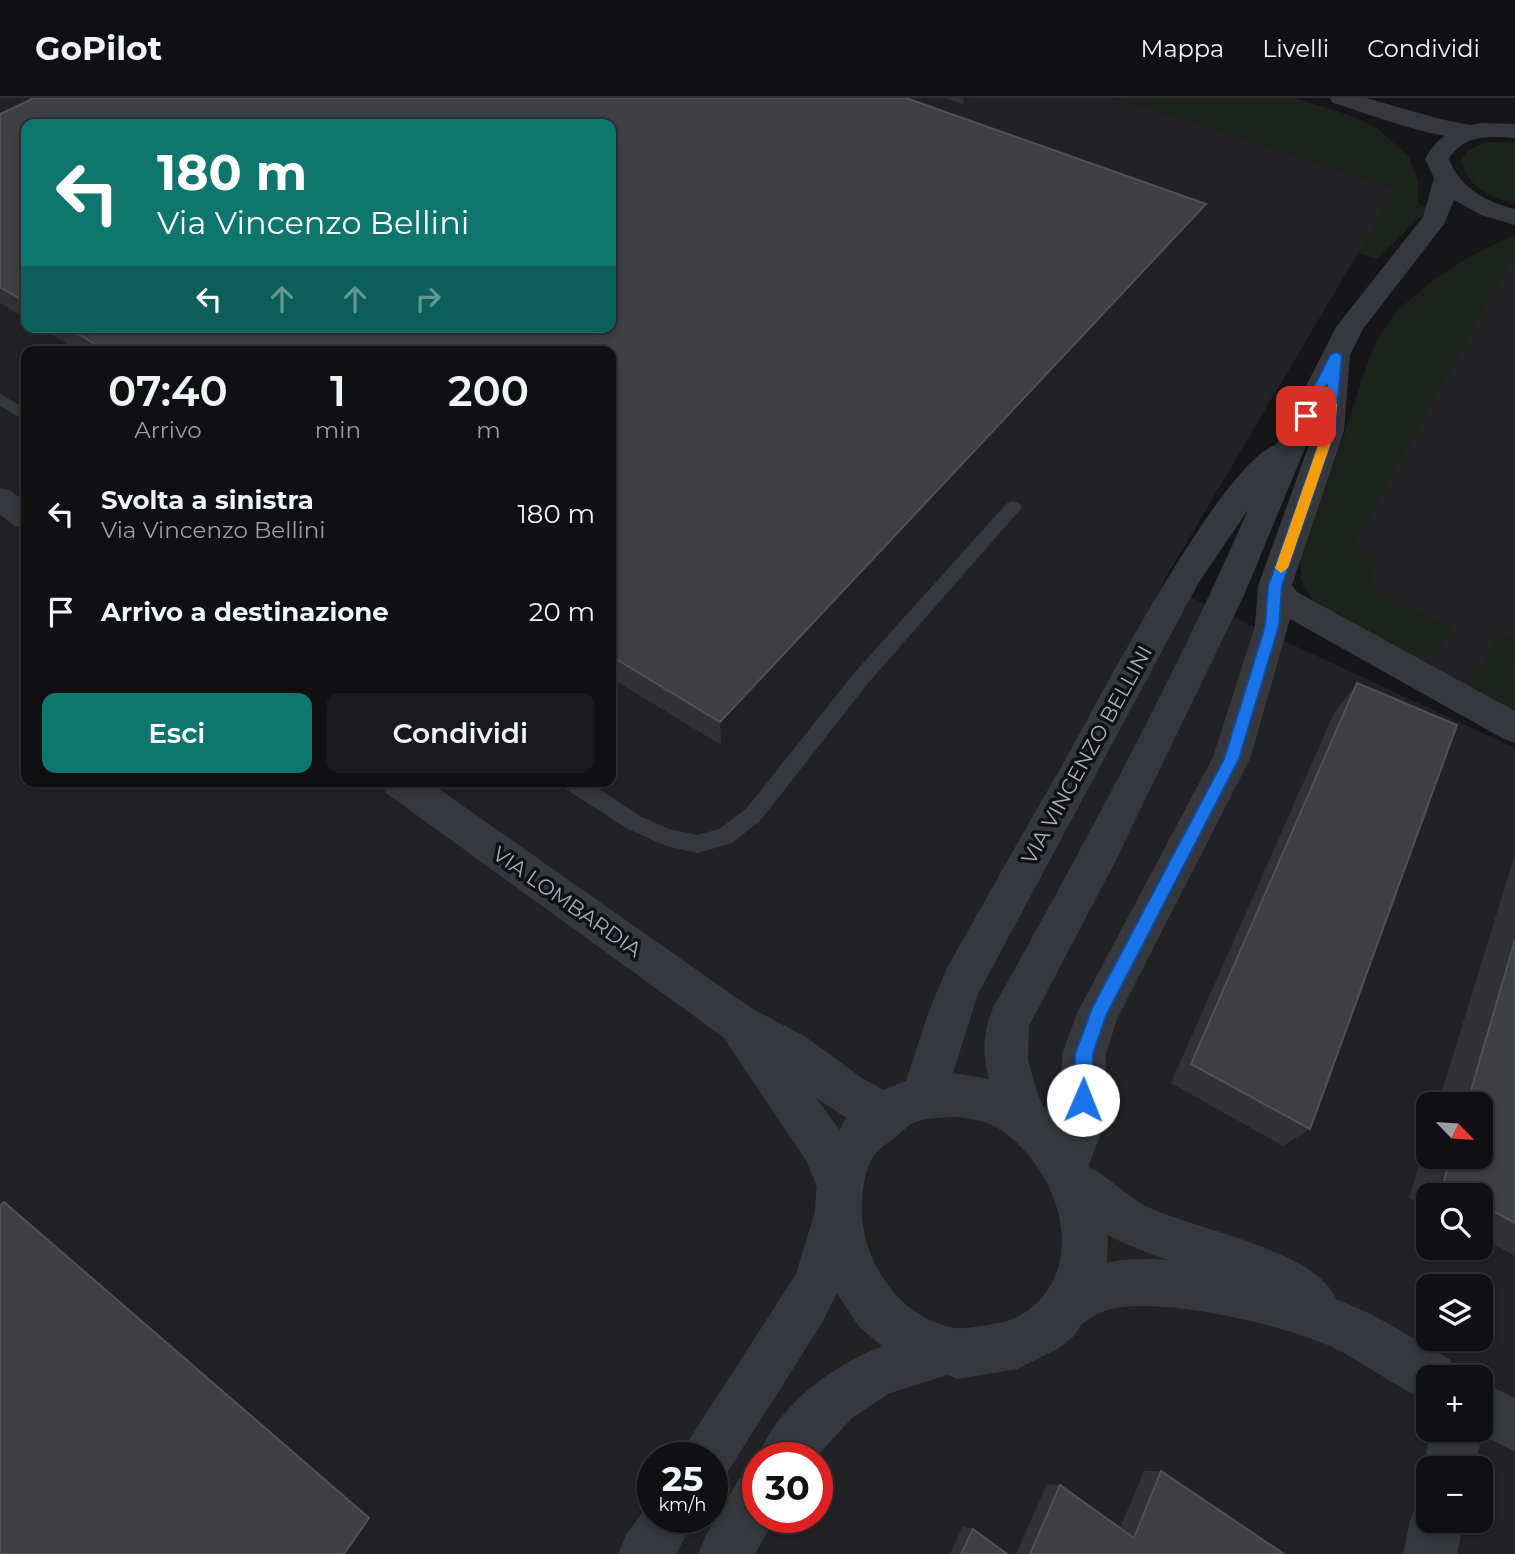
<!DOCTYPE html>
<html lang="it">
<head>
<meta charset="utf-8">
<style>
	:root { --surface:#101012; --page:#19191b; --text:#f1f3f6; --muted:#9c9d9f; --line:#303032; --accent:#0f766e }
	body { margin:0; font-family:Montserrat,sans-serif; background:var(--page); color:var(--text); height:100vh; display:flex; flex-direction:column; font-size:26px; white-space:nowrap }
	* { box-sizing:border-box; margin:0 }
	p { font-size:23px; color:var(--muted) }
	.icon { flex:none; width:38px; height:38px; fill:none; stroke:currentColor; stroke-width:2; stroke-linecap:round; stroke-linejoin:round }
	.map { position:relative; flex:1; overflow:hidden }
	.side { position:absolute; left:21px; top:248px; width:595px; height:441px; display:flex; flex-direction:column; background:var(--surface); border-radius:14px; box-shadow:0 4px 10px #0003,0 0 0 2px var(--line) }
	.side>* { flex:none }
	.top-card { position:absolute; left:21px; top:21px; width:595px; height:214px; border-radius:14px; box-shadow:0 4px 10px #0003,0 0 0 2px var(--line); background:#0f766e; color:#fff; overflow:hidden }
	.needle { width:46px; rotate:115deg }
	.tools { position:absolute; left:1416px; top:994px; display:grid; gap:14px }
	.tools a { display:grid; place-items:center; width:77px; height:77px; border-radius:14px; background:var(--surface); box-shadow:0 4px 10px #0003,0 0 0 2px var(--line); font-size:35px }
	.speed { position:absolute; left:637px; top:1344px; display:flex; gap:14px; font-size:35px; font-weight:700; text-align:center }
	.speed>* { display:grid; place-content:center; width:91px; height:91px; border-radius:50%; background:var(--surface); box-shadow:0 4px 10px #0003,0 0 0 2px var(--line); line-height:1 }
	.speed small { font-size:18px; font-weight:400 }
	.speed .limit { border:10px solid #d22; background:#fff; color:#111 }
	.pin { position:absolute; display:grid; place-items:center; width:60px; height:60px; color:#fff; margin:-30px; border-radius:14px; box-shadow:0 4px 10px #0006 }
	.me { position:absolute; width:77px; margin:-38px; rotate:1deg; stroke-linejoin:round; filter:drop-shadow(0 0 5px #0008) }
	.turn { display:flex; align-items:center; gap:24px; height:147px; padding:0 21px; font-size:32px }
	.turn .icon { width:91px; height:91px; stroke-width:2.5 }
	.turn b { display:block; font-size:49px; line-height:60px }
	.lanes { display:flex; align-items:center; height:66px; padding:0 21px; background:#0003; justify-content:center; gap:35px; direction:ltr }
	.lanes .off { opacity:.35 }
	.eta { display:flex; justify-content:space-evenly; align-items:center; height:119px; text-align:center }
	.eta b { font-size:42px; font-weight:600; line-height:49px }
	.button { display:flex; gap:14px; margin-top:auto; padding:14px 21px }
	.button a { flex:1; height:80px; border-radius:14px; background:var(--accent); color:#fff; font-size:28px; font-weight:600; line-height:80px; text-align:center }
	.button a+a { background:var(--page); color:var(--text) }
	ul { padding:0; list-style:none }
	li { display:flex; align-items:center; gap:21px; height:98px; padding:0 21px }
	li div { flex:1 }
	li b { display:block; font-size:26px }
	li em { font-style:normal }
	header { display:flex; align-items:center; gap:42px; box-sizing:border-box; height:98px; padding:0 35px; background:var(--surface); border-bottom:2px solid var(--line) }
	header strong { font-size:33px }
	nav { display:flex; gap:38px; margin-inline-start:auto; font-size:24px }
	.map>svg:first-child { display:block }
</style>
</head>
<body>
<header>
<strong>GoPilot</strong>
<nav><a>Mappa</a><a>Livelli</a><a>Condividi</a></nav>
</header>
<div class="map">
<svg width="1515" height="1456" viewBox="0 0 1515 1456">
	<rect width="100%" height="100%" fill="#161618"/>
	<g fill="#222225" fill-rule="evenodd">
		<path d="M0,0H1118L1396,91L1162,486L1515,650V1456H0ZM26,26H611V229H26ZM26,254H611V684H26ZM1428,1006H1480V1059H1428ZM1428,1097H1480V1150H1428ZM1428,1188H1480V1241H1428ZM1428,1279H1480V1332H1428ZM653,1360H712V1419H653ZM758,1360H817V1419H758ZM1428,1370H1480V1423H1428Z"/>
		<polygon points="1515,138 1515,615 1311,499 1300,480 1318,395 1342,343 1376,246 1398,213 1435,184 1477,155"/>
	</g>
	<g fill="#1c231d">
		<polygon points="1118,0 1295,0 1349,17 1377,30 1409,59 1418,83 1418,105 1429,110 1377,161 1358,155 1396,91"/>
		<path d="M1486,44H1515V106C1490,99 1467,89 1461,62L1469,52Z"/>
		<path d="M1515,138V166L1510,165L1354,448L1381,461L1375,469L1372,483L1381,498L1453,529C1446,547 1431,563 1409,558C1393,554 1327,512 1313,501C1308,496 1301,485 1301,478C1297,432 1326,383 1342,342C1359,301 1366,244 1399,212C1430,181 1474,153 1515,138Z"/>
		<polygon points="1498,535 1515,541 1515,565 1510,578 1515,581 1515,615 1460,586 1481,570"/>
	</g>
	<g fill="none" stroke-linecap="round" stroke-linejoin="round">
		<g fill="#37383d" fill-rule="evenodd">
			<polygon points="0,296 26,311 26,323 0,308"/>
			<polygon points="1013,403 1019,405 1022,409 1019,413 869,584 760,723 732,745 698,755 666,748 626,730 564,690 561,684 588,684 640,718 669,731 698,737 719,731 746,711 855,574 1007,405"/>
		</g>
		<g fill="#37383d" fill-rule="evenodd">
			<path d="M1330,0H1366L1440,21L1480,29L1484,34L1480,39C1449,47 1366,15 1333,5Z"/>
			<path d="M1336,248L1346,251L1350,257L1344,333L1292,487L1297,494L1515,613V645L1502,640L1290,521L1250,661L1117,921L1106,956L1105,1025L1088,1069C1108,1078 1123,1095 1142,1106C1188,1131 1315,1150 1336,1201L1373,1217L1450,1261L1457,1279H1428V1303C1393,1288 1364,1264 1330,1248C1284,1227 1153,1196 1105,1213C1091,1218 1078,1230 1063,1236L1046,1229L1039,1212C1058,1165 1122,1158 1168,1162C1134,1150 1061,1123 1053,1086L1050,1084L1043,1068L1061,1025L1062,956L1077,915L1213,659L1255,528L1258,488L1314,333L1322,257L1326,251Z"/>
			<polygon points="0,390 11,393 26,404 26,431 15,428 0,417"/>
			<polygon points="380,684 429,684 751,910 806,939 862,980 899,1001 905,1017 899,1033 883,1039 867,1033 816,1000 839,1031 862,1087 855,1103 839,1110 823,1103 806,1062 723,939 386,695"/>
			<polygon points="1480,1283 1515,1300 1515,1354 1482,1337 1475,1370 1428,1370 1428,1383 1423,1370 1431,1332 1480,1332"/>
			<polygon points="1428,1400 1428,1423 1464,1423 1457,1456 1403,1456 1410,1423 1418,1404"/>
		</g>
		<g fill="#37383d" fill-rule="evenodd">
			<path d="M1481,25L1515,26V40C1490,38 1463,36 1449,61C1460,90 1486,104 1515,111V127L1481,117L1454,102L1444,126L1363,231L1310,338L1245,495L1114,766L1029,928L1028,962L1038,997L1043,1008L1069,1034L1083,1055L1100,1095L1106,1120L1108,1146L1106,1172L1084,1222L1074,1238L1059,1250L1017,1271L957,1281L947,1277L888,1296L852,1320L815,1360H758V1362L757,1360C780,1305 829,1270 882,1248L859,1229L837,1195L822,1225L725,1378L712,1384V1360H681L689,1342L796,1176L815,1113L817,1080L844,1023L883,992L906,983L929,913L947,870C987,799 1027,728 1068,657C1099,601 1224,361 1276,347L1336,229L1423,119L1434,80L1425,61C1438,37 1454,30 1481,25ZM1248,412C1173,583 1084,747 993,910C983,933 982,956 989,981L953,975L978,896L1199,484ZM956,1019C972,1021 988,1023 1001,1032C1056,1069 1090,1162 1031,1210C1015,1223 1001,1225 982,1228C973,1229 963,1231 955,1230C898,1220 859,1160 862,1105C863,1088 865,1068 876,1055C882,1048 891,1043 897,1038C902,1034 908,1027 914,1025C925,1019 943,1020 956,1019Z"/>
			<polygon points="758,1374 758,1419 776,1419 755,1456 698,1456 706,1437 739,1381"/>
			<polygon points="653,1399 653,1419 696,1419 676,1456 618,1456 626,1437"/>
		</g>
	</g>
	<g fill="#323236">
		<polygon points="945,0 971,0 963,6"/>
		<polygon points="0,16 1206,106 1196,133 721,647 611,580 611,254 80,254 40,229 611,229 26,26 26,221 0,205"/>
		<polygon points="1357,585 1310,1031 1283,1048 1171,985 1334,615"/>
		<polygon points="1515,756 1515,1158 1480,1139 1480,1097 1428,1097 1428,1110 1409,1100 1428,1038 1428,1059 1480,1059 1480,1006 1438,1006"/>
		<polygon points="1144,1373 1161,1373 1284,1456 1016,1456 1047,1386 1060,1387 1120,1430"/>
		<polygon points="963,1428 973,1431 1007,1456 950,1456"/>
	</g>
	<g fill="#212124">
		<polygon points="964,0 971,0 963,6"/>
		<polygon points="1206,106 1196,133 721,647 720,624"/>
		<polygon points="4,1104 41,1118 391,1417 365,1456 344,1456"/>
	</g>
	<g fill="#3f3f44" stroke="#4f5156" stroke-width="2">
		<polygon points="34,0 906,0 1206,106 720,624 611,558 611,254 108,254 67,229 611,229 611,26 26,26 26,204 0,189 0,16"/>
		<polygon points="1357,585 1457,627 1310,1031 1191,966"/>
		<polygon points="1515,842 1515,1125 1480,1106 1480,1097 1464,1097 1443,1086 1451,1059 1480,1059 1480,1006 1467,1006"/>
		<polygon points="4,1104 369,1420 344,1456 0,1456 0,1108"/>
		<polygon points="1161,1373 1284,1456 1030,1456 1060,1387 1134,1440"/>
		<polygon points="973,1431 1007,1456 961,1456"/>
	</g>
	<polygon fill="#1a73e8" stroke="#114b97" stroke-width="2" points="1336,254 1342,257 1335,333 1282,488 1279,528 1239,661 1106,918 1093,956 1092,1002 1089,1009 1083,1011 1076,1009 1074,1002 1075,956 1092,910 1224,661 1265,528 1268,488 1323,333 1327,286 1310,320 1306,322 1299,318 1330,257"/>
	<polygon fill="#f59e0b" points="1331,302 1337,306 1335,333 1288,470 1281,475 1275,470 1323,333 1325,306"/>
	<g text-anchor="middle" stroke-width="7" stroke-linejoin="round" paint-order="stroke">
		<g font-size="21" fill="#a8adb8" stroke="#111113">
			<text transform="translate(1087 657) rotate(-61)" y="7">VIA VINCENZO BELLINI</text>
			<text transform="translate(567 804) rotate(35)" y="7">VIA LOMBARDIA</text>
		</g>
	</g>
</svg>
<div class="tools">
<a><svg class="needle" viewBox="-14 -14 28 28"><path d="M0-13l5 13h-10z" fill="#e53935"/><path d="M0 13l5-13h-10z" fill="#9c9d9f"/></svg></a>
<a><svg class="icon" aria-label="search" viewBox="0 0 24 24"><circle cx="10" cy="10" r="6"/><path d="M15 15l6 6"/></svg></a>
<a><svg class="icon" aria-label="layers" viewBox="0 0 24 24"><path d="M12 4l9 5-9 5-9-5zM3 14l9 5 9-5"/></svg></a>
<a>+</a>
<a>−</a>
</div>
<div class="speed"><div>25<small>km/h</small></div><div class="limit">30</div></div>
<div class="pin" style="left:1306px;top:318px;background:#d93025"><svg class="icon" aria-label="arrive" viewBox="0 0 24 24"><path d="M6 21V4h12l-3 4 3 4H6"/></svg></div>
<svg class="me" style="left:1083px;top:1002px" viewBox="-20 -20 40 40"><circle r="19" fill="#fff"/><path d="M0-13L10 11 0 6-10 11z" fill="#1a73e8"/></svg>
<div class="top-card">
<div class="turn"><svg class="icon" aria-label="left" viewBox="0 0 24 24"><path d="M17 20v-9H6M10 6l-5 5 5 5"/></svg><div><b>180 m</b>Via Vincenzo Bellini</div></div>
<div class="lanes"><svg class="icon" aria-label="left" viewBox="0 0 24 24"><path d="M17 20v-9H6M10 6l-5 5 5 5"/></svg><svg class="icon off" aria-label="ahead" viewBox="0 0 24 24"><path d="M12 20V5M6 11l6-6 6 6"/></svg><svg class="icon off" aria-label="ahead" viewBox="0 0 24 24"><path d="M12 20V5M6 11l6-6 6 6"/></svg><svg class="icon off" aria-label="right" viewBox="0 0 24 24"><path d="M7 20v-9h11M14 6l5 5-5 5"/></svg></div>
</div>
<section class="side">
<div class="eta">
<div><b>07:40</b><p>Arrivo</p></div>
<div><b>1</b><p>min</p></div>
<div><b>200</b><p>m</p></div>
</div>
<ul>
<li><svg class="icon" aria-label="left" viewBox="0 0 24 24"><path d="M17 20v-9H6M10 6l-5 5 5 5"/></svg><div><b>Svolta a sinistra</b><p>Via Vincenzo Bellini</p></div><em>180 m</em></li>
<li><svg class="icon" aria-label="arrive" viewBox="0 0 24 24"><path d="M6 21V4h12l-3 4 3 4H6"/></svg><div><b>Arrivo a destinazione</b></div><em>20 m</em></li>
</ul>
<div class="button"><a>Esci</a><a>Condividi</a></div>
</section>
</div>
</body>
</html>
